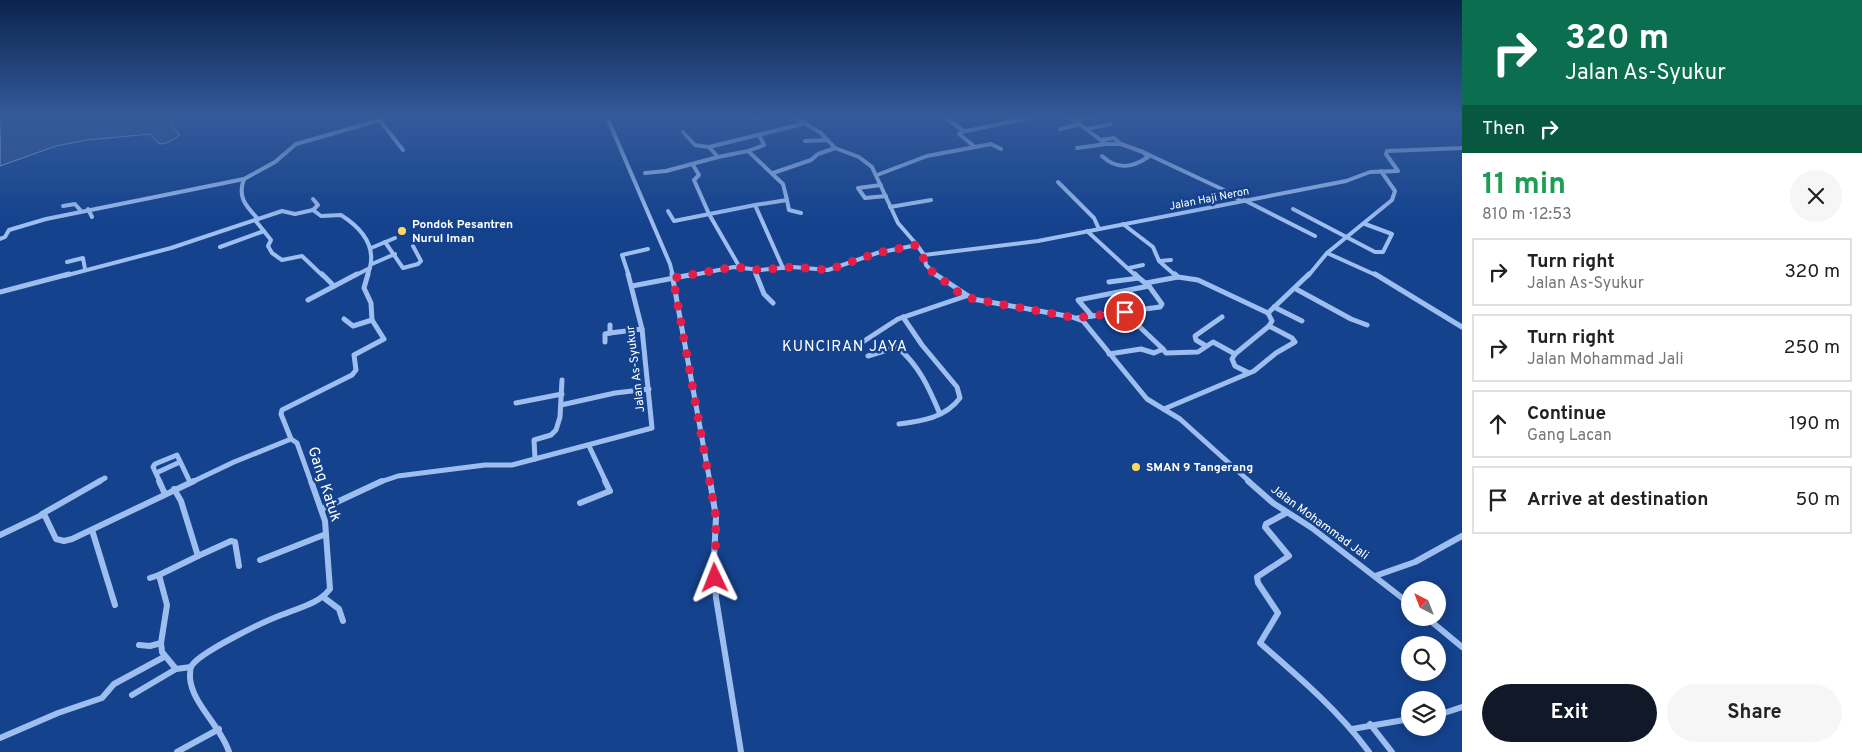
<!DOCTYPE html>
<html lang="en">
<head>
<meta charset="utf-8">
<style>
	:root { --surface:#fff; --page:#f6f6f6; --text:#222; --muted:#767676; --line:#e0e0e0; --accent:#111827 }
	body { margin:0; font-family:Overpass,sans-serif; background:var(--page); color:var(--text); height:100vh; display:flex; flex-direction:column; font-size:19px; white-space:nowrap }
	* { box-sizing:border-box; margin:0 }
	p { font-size:16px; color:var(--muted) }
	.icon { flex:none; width:28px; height:28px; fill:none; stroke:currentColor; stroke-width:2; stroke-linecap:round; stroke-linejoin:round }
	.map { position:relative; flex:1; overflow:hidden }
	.sheet { display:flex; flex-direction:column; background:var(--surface); width:400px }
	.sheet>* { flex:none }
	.hud { background:#0b6e4f; color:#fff; overflow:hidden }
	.needle { width:32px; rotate:318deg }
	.fabs { position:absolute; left:1401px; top:581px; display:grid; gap:10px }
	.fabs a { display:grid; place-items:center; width:45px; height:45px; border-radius:50%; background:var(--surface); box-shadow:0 2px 12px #0003; font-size:25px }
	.pin { position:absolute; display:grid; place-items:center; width:42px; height:42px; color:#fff; margin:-21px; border:2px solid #fff; border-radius:50%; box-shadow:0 1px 5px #0007 }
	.me { position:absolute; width:55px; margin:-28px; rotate:358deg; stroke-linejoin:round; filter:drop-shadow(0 0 4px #0008) }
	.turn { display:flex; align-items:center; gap:18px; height:105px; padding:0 20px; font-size:22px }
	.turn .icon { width:65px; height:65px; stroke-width:2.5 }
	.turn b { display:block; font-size:35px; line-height:42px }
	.then { display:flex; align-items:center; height:48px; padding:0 20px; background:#0003; gap:10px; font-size:19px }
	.round { display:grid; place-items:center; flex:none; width:52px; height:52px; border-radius:26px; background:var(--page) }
	.headline { display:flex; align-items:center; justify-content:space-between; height:85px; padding:0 20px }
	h1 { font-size:30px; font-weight:700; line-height:38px; color:#1e9e55 }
	.cta { display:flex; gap:10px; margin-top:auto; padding:10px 20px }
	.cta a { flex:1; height:58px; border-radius:30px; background:var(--accent); color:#fff; font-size:20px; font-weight:700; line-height:58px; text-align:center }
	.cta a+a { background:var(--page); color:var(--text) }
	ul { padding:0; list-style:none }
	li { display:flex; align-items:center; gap:15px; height:68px; margin:0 10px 8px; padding:0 10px; border:2px solid var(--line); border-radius:0px }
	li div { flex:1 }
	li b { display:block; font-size:19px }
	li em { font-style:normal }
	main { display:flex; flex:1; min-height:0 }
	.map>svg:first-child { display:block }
</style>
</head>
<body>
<main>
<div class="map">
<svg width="1462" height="752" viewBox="0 0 1462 752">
	<rect width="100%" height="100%" fill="#14428d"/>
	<path fill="#2c4e85" stroke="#90b8f3" d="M1,117H177L170,123L180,135C173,140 168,144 159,144L150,134L87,140L56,146L0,166Z"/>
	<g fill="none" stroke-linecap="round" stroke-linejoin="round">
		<g stroke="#9ebef0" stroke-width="4">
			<polyline points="607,117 670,264 673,276"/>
			<polyline points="794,117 821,133 835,148 859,157 872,167 898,223 917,245 924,255 926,265 937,276"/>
			<polyline points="944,117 964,131"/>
			<path d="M1070,117L1106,144H1121L1143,152L1148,157C1132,168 1117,170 1102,156"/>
			<polyline points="378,118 403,150"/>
			<polyline points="759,118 761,117"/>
			<polyline points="1074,120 1094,117"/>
			<polyline points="1060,129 1080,124"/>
			<polyline points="1086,129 1111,124"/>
			<polyline points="683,132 695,145 709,147 806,123"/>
			<polyline points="759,135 764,145 748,151 783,184 787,200 755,205 783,268"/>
			<polyline points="1101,140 1114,138 1121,144"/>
			<polyline points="805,141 828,140"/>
			<polyline points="709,147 718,157 748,151"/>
			<polyline points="975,147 991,144 1001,149"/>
			<polyline points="1077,148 1106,144"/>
			<polyline points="1145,153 1224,190 1240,200"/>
			<polyline points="693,165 699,175 694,180 709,214 739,266"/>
			<polyline points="645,173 666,171 718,157"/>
			<polyline points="773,173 811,160 818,154 835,148"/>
			<polyline points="877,175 927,156 975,147 959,134 961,132 1034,117"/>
			<path d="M244,179C237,197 246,206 258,219"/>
			<polyline points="1058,182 1094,218 1099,229"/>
			<polyline points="881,185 858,188 865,198 886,196"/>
			<polyline points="313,199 318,205 313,210"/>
			<polyline points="787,200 789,210 801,213"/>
			<polyline points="1244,200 1315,236"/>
			<polyline points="63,206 75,204 81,211"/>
			<polyline points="890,207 931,200"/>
			<polyline points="88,209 92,217"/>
			<polyline points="1293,209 1375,252 1383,252 1392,234 1365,224"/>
			<polyline points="668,211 674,221 755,205"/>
			<polyline points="255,220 271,240 268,246 272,253 282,260 302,256 323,276"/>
			<polyline points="1123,224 1153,247 1159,261 1176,276"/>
			<polyline points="1087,231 1136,276"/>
			<polyline points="0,239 5,237 9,230 46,219 244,179 275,162 296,144 380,120"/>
			<polyline points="385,242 403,268 418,264 421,261 413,246"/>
			<polyline points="220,247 264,231"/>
			<polyline points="371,248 395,238"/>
			<polyline points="1327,253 1378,276"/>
			<polyline points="924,255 1038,241 1346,181 1370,172 1398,171 1386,154 1387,151 1462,148"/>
			<polyline points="1160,261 1171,260"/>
			<polyline points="67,262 83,258 85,269"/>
			<polyline points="372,264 395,254"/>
			<polyline points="1129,268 1143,265"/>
			<polyline points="754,269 757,276"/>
			<path d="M64,276L171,248L282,211L295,214L313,210L321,216L341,215C363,229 379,249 367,276"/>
			<polyline points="354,276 370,268"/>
			<polyline points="629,276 622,255 648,249"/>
			<polyline points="688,276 734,267 760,270 793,267 828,270 877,253 917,245"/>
			<polyline points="1308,276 1327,253 1392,200 1395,191 1381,171"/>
		</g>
		<g stroke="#9ebef0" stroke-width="5">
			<polyline points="322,274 334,286"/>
			<polyline points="672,274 710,482"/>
			<polyline points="756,274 764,294 773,303"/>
			<polyline points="935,274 973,299 1072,317 1083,321 1147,399 1180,419 1250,482"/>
			<polyline points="1135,274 1139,278"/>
			<polyline points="1175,274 1178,277 1198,280 1268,313"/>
			<polyline points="1375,274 1462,327"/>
			<polyline points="1146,283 1178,277"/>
			<polyline points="632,286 695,274"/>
			<polyline points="1296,289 1351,319 1367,325"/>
			<polyline points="0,292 69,274"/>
			<polyline points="308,300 357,274"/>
			<polyline points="1274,307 1302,321"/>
			<polyline points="1125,313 1163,349"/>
			<polyline points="1092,316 1078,300 1149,286 1139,278 1109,282"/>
			<polyline points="1077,318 1160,307 1162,304 1149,286"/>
			<polyline points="344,319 353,326 372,320"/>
			<polyline points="610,325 610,333 642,329"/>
			<polyline points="605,342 605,334 610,333"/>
			<polyline points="853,345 861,343 898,319 966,296"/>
			<polyline points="1206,346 1196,340 1195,336 1222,317"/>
			<polyline points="1109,354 1141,349 1154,353 1163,349 1166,353 1198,352 1213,342 1235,354"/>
			<path d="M868,356L897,347C919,365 929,388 940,414"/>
			<polyline points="1249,373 1235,366 1232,359 1235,354 1269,326 1272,321 1268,313 1309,274"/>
			<polyline points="516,403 562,394"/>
			<polyline points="561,405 615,393 649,389"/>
			<polyline points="1164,409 1254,371 1276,353 1295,342 1292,338 1269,326"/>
			<path d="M899,424C922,421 945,418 960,398L957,387L922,345L903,317"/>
			<polyline points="589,446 606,482"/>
			<polyline points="535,459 534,440 551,435 556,430 560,417 562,380"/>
			<polyline points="156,473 180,462"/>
			<polyline points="98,482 105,478"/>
			<polyline points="160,482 153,467 155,464 177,455 190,482"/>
			<polyline points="192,482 234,462 291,439"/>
			<polyline points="311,482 297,443 291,439 281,414 282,410 352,375 356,370 354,355 384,339 372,320 371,303 364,288 368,274"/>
			<polyline points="380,482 398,476 485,465 512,465 652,428 642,329 628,274"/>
		</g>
		<g stroke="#9ebef0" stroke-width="6">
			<polyline points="159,481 165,494"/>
			<polyline points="710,481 716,517 714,559 716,598 741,752"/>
			<polyline points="1248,481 1273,503 1312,528 1410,604"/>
			<polyline points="174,489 181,501 198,556 159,575 167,605 161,643 162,652 176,669 191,667"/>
			<polyline points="580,503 610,491 605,481"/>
			<polyline points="322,509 382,481"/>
			<path d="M1286,513L1266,524L1265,527L1289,556L1257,577L1258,583L1278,613L1260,643C1299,677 1338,710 1369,752"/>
			<polyline points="42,514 100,481"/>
			<polyline points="92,530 115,605"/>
			<polyline points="0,535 44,514 56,539 64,541 72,539 194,481"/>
			<polyline points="198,556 231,541 235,542 239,566"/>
			<polyline points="260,560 326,534"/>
			<polyline points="1375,576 1415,562 1462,536"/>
			<polyline points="150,578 159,575"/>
			<polyline points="323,597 339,609 343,621"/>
			<polyline points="1427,618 1462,647"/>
			<polyline points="139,645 150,646 161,643"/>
			<polyline points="132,695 176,669"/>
			<polyline points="1438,715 1462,707"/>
			<polyline points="1370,724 1392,752"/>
			<polyline points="1352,729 1410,719"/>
			<polyline points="0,738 58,713 102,698 114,684 164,657"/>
			<polyline points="177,752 219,729"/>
			<path d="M229,752C221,726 192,704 190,678C190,676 190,669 191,667C197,653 267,620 284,614C301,607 318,604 330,589L325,521L311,481"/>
		</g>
	</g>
	<linearGradient id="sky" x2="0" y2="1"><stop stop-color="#0b244e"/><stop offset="0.52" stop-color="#345a9a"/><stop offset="1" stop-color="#345a9a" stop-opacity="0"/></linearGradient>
	<rect width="1462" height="223" fill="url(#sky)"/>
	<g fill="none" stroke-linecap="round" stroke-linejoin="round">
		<polyline stroke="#e11d48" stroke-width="9" stroke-dasharray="0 16.2" points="715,578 716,517 673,278 734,267 760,270 793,267 828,270 877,253 916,245 930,270 958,292 973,299 1076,318 1125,312"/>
	</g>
	<g fill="#ffd95d" stroke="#14428d" stroke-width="2">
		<circle cx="402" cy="231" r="5"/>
		<circle cx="1136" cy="467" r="5"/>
	</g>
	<g text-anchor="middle" stroke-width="5" stroke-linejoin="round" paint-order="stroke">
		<g font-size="11" fill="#fff" stroke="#14428d">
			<text transform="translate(1209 198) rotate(-11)" y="4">Jalan Haji Neron</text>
		</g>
		<g font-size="12" font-weight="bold" fill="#fff" stroke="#14428d" text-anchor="start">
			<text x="412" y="228">Pondok Pesantren<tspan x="412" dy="14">Nurul Iman</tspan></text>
			<text x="1146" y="471">SMAN 9 Tangerang</text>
		</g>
		<g font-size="12" fill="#fff" stroke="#14428d">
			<text transform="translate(635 369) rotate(-97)" y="4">Jalan As-Syukur</text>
			<text transform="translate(1320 522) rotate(36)" y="4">Jalan Mohammad Jali</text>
		</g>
		<g font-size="15" letter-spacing="1" fill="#fff" stroke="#14428d">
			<text x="845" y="351">KUNCIRAN JAYA</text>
		</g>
		<g font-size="15" fill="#fff" stroke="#14428d">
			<text transform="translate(325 484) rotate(72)" y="5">Gang Katuk</text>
		</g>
	</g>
</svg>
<div class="fabs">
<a><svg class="needle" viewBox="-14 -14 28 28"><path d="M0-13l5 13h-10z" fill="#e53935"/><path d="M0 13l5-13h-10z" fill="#767676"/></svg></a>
<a><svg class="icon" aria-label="search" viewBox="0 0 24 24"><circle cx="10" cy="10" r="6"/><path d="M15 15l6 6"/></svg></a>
<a><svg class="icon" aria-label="layers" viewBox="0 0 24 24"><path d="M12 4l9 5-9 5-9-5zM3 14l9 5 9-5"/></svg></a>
</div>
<div class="pin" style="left:1125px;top:312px;background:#d93025"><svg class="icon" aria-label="arrive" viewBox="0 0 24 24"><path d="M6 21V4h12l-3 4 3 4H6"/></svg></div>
<svg class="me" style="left:715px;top:578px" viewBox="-20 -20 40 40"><path d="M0-17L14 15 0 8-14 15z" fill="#e11d48" stroke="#fff" stroke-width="4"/></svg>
</div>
<section class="sheet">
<div class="hud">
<div class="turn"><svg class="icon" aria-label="right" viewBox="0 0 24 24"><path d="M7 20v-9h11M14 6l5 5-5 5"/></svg><div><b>320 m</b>Jalan As-Syukur</div></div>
<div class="then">Then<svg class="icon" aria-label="right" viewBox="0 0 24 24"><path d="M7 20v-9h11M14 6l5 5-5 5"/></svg></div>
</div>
<div class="headline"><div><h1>11 min</h1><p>810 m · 12:53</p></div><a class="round"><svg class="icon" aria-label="close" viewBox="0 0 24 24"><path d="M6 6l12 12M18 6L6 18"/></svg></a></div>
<ul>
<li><svg class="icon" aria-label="right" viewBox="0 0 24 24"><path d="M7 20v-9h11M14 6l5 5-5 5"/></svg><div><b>Turn right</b><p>Jalan As-Syukur</p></div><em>320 m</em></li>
<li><svg class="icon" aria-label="right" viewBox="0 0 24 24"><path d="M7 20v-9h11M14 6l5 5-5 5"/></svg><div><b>Turn right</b><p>Jalan Mohammad Jali</p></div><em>250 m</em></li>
<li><svg class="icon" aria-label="ahead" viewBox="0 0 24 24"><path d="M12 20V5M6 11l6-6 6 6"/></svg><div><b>Continue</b><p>Gang Lacan</p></div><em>190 m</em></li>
<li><svg class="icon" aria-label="arrive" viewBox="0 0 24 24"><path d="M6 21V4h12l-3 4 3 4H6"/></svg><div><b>Arrive at destination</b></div><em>50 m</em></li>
</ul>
<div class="cta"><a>Exit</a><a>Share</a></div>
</section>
</main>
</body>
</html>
